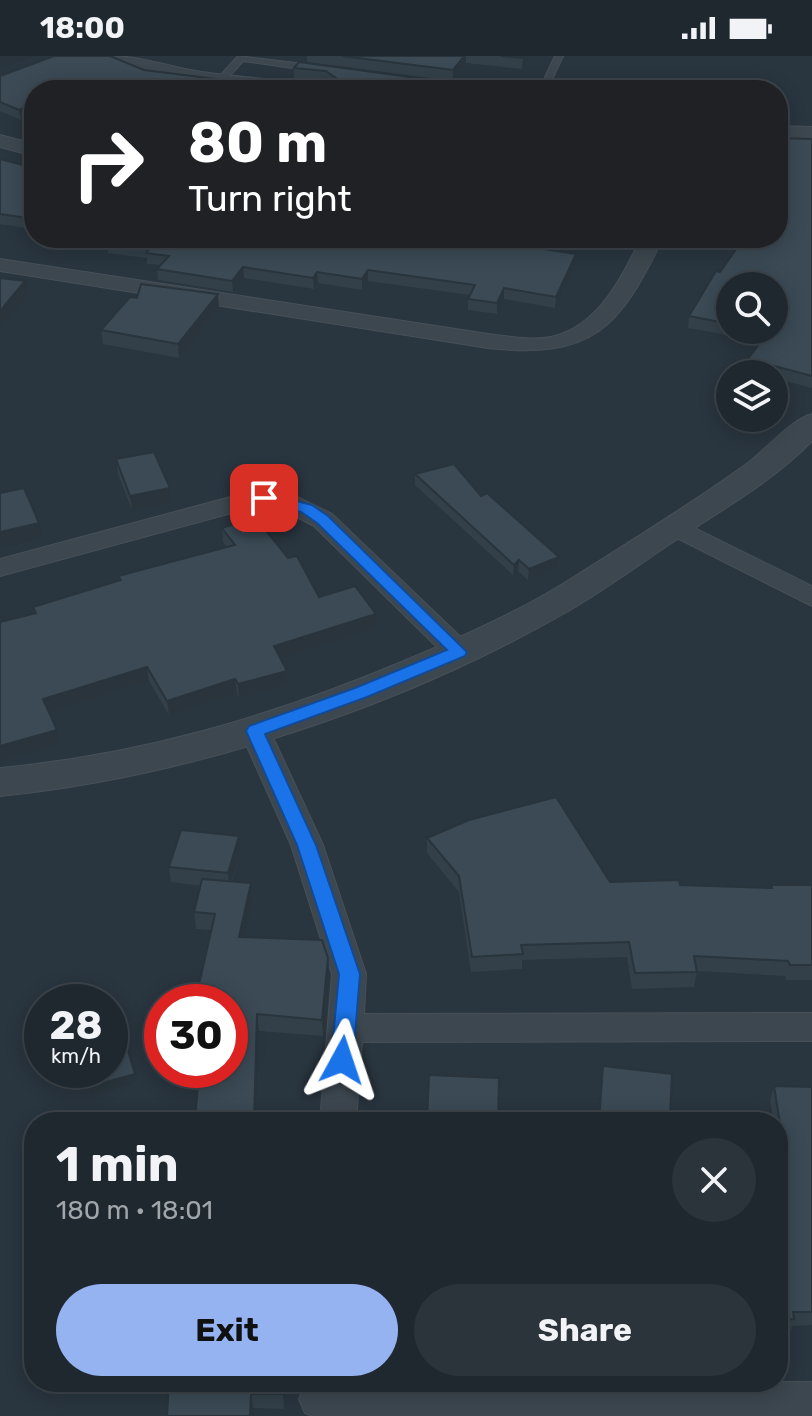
<!DOCTYPE html>
<html lang="en">
<head>
<meta charset="utf-8">
<style>
	:root { --surface:#1f282f; --page:#2c343b; --text:#f1f3f6; --muted:#a1a6aa; --line:#3c444b; --accent:#95b2f1 }
	body { margin:0; font-family:Rubik,sans-serif; background:var(--page); color:var(--text); height:100vh; display:flex; flex-direction:column; font-size:30px; white-space:nowrap }
	* { box-sizing:border-box; margin:0 }
	p { font-size:26px; color:var(--muted) }
	.icon { flex:none; width:44px; height:44px; fill:none; stroke:currentColor; stroke-width:2; stroke-linecap:round; stroke-linejoin:round }
	.map { position:relative; flex:1; overflow:hidden }
	.side { position:absolute; left:24px; top:1056px; width:764px; height:280px; display:flex; flex-direction:column; background:var(--surface); border-radius:32px; box-shadow:0 4px 20px #0003,0 0 0 2px var(--line) }
	.side>* { flex:none }
	.hud { position:absolute; left:24px; top:24px; width:764px; height:168px; border-radius:32px; box-shadow:0 4px 20px #0003,0 0 0 2px var(--line); background:#202124; color:#fff; overflow:hidden }
	.tools { position:absolute; left:716px; top:216px; display:grid; gap:16px }
	.tools a { display:grid; place-items:center; width:72px; height:72px; border-radius:50%; background:var(--surface); box-shadow:0 4px 20px #0003,0 0 0 2px var(--line); font-size:40px }
	.speed { position:absolute; left:24px; top:928px; display:flex; gap:16px; font-size:40px; font-weight:700; text-align:center }
	.speed>* { display:grid; place-content:center; width:104px; height:104px; border-radius:50%; background:var(--surface); box-shadow:0 4px 20px #0003,0 0 0 2px var(--line); line-height:1 }
	.speed small { font-size:20px; font-weight:400 }
	.speed .limit { border:12px solid #d22; background:#fff; color:#111 }
	.pin { position:absolute; display:grid; place-items:center; width:68px; height:68px; color:#fff; margin:-34px; border-radius:16px; box-shadow:0 4px 12px #0006 }
	.me { position:absolute; width:88px; margin:-44px; rotate:5deg; stroke-linejoin:round; filter:drop-shadow(0 0 6px #0008) }
	.turn { display:flex; align-items:center; gap:28px; height:168px; padding:0 32px; font-size:36px }
	.turn .icon { width:104px; height:104px; stroke-width:2.5 }
	.turn b { display:block; font-size:56px; line-height:68px }
	.round { display:grid; place-items:center; flex:none; width:84px; height:84px; border-radius:42px; background:var(--page) }
	.headline { display:flex; align-items:center; justify-content:space-between; height:136px; padding:0 32px }
	h1 { font-size:48px; font-weight:700; line-height:60px }
	.cta { display:flex; gap:16px; margin-top:auto; padding:16px 32px }
	.cta a { flex:1; height:92px; border-radius:48px; background:var(--accent); color:#111; font-size:32px; font-weight:700; line-height:92px; text-align:center }
	.cta a+a { background:var(--page); color:var(--text) }
	.status { display:flex; justify-content:space-between; align-items:center; height:56px; padding:0 40px; background:var(--surface); direction:ltr }
	.status svg { height:22px; fill:currentColor }
	.map>svg:first-child { display:block }
</style>
</head>
<body>
<div class="status"><b>18:00</b><svg viewBox="0 0 49 12"><path d="M0 12V9h3v3zM5 12V6h3v6zM10 12V3h3v9zM15 12V0h3v12zM26 1h20v11H26zM47 4h2v5h-2z"/></svg></div>
<div class="map">
<svg width="812" height="1360" viewBox="0 0 812 1360">
	<rect width="100%" height="100%" fill="#29353f"/>
	<g fill="none" stroke-linecap="round" stroke-linejoin="round">
		<defs>
			<g id="service">
				<polygon points="238,0 313,9 317,12 313,15 243,5 226,24 220,24 220,20"/>
				<polygon points="555,0 563,0 547,34 539,34"/>
				<polygon points="428,25 476,31 480,34 455,34 425,30 424,28"/>
			</g>
			<g id="minor">
				<path d="M110,0C140,0 166,10 196,15C239,22 283,24 326,28L335,34C291,34 139,31 110,0Z"/>
				<polygon points="778,70 812,71 812,83 778,82"/>
				<polygon points="0,79 34,88 34,100 0,91"/>
				<path d="M641,182H663C619,273 593,303 488,292L0,215V203L488,278C508,280 531,285 551,281C598,271 622,221 641,182Z"/>
				<polygon points="249,436 269,435 297,441 332,458 469,589 473,596 469,603 459,605 449,603 314,470 280,452 250,452 0,520 0,503"/>
				<polygon points="674,462 812,530 812,550 665,476 661,470 665,464"/>
				<polygon points="255,665 266,668 270,675 323,789 366,918 364,958 812,957 812,985 362,986 356,1066 320,1066 332,918 291,789 240,675 244,668"/>
				<polygon points="312,1326 812,1326 812,1360 312,1360 305,1357 299,1343 305,1329"/>
			</g>
			<path id="tertiary" d="M812,358V385C771,427 718,456 670,488C634,512 600,537 563,558C398,652 189,721 0,740V712C141,699 273,660 404,605C464,580 523,554 577,519C634,483 691,448 745,409C765,395 791,363 812,358Z"/>
		</defs>
		<use href="#service" stroke="#465059" stroke-width="2"/>
		<use href="#minor" stroke="#465059" stroke-width="2"/>
		<use href="#tertiary" stroke="#465059" stroke-width="2"/>
		<use href="#service" fill="#3d474f" fill-rule="evenodd"/>
		<use href="#minor" fill="#3d474f" fill-rule="evenodd"/>
		<use href="#tertiary" fill="#3d474f" fill-rule="evenodd"/>
	</g>
	<g fill="#334049" fill-rule="evenodd">
		<polygon points="307,0 529,0 522,13 466,7 453,25 307,6"/>
		<polygon points="299,6 446,34 34,34 21,64 0,55 0,20 144,14 279,31 328,26 294,22 294,12"/>
		<path d="M812,83V332L774,322V318H760L747,314L748,303L761,285L688,272L689,260ZM730,230L774,274H730Z"/>
		<polygon points="0,103 34,112 34,173 0,168"/>
		<polygon points="90,182 493,182 493,186 528,191 575,209 555,252 504,243 497,258 468,254 468,243 470,239 368,225 362,234 318,227 314,233 244,222 233,236 158,224 157,213 160,209 147,208 147,202 108,197 107,186 108,185"/>
		<polygon points="219,253 179,302 103,288 101,274"/>
		<polygon points="116,403 170,432 171,447 132,454 118,418"/>
		<polygon points="415,418 481,440 559,501 558,511 528,524 518,515 513,519 415,429"/>
		<polygon points="222,472 319,541 376,558 376,572 280,602 287,629 239,642 237,637 169,659 149,625 49,656 59,688 0,706 0,566 34,557 33,551 119,525 118,520 227,491 223,486"/>
		<polygon points="427,782 610,826 771,832 771,829 812,829 812,924 786,924 785,920 697,915 694,931 632,933 627,901 522,904 522,913 471,916 459,836 427,797"/>
		<polygon points="240,795 232,825 251,827 252,844 244,881 328,902 329,918 323,980 259,975 256,1066 195,1066 211,874 196,873 194,856 201,830 171,826 169,811"/>
		<polygon points="774,1030 812,1031 812,1269 792,1270 790,1276 778,1277 778,1066 774,1066 770,1045"/>
		<polygon points="169,1326 286,1326 284,1353 253,1352"/>
	</g>
	<g fill="#29343c">
		<polygon points="6,0 33,0 0,13 0,2"/>
		<polygon points="464,0 466,0 466,7 453,25 453,14"/>
		<polygon points="524,0 529,0 522,13 523,2"/>
		<polygon points="34,47 34,58 21,64 19,54"/>
		<polygon points="528,182 533,182 524,201 524,190"/>
		<polygon points="576,198 575,209 555,252 556,241"/>
		<polygon points="243,211 244,222 233,236 232,225"/>
		<polygon points="368,214 368,225 362,234 362,223"/>
		<polygon points="317,216 318,227 314,233 313,222"/>
		<polygon points="25,225 27,239 0,272 0,255"/>
		<polygon points="504,232 504,243 497,258 497,247"/>
		<polygon points="218,238 219,253 179,302 178,288"/>
		<polygon points="170,432 171,447 132,454 130,440"/>
		<polygon points="39,467 42,482 0,492 0,476"/>
		<polygon points="559,501 558,511 528,524 529,513"/>
		<polygon points="519,504 518,515 513,519 514,509"/>
		<polygon points="376,558 376,572 274,604 274,590"/>
		<polygon points="147,611 149,625 46,657 43,643"/>
		<polygon points="287,615 287,629 239,642 238,628"/>
		<polygon points="235,623 237,637 169,659 167,645"/>
		<polygon points="57,674 59,688 0,706 0,690"/>
		<polygon points="239,780 240,795 229,833 228,817"/>
		<polygon points="251,827 252,844 241,898 239,881"/>
		<polygon points="328,902 329,918 323,980 322,964"/>
		<polygon points="257,958 259,975 256,1066 254,1066"/>
		<polygon points="135,1018 136,1026 90,1039 88,1031"/>
		<polygon points="284,1326 286,1326 284,1353 283,1338"/>
		<polygon points="251,1338 253,1352 253,1360 250,1360"/>
	</g>
	<g fill="#3b4a55" stroke="#29343c" stroke-width="2">
		<polygon points="54,0 110,0 144,14 279,31 283,26 337,26 336,22 326,15 294,12 299,6 446,26 440,34 34,34 34,47 19,54 0,46 0,20"/>
		<polygon points="342,0 464,0 453,14"/>
		<polygon points="501,0 524,0 523,2"/>
		<polygon points="778,82 812,83 812,320 748,303 769,275 764,274 774,274 774,230 730,230 730,268 689,260 716,215 720,216 744,182 778,182"/>
		<polygon points="0,103 34,112 34,163 0,158"/>
		<polygon points="110,182 489,182 487,185 496,186 499,182 528,182 524,190 576,198 556,241 504,232 497,247 468,243 475,229 368,214 362,223 317,216 313,222 243,211 232,225 157,213 169,200 146,197 150,192 107,186"/>
		<polygon points="0,222 25,225 0,255"/>
		<polygon points="141,228 218,238 178,288 101,274 130,241 137,242"/>
		<polygon points="154,396 170,432 130,440 116,403"/>
		<polygon points="454,408 481,440 487,437 559,501 529,513 519,504 514,509 415,418"/>
		<polygon points="24,432 39,467 0,476 0,437"/>
		<polygon points="255,461 288,502 297,500 319,541 355,530 376,558 274,590 287,615 238,628 235,623 167,645 147,611 43,643 57,674 0,690 0,566 36,557 33,551 121,524 118,520 235,489 222,472"/>
		<polygon points="556,741 610,826 679,824 680,829 772,832 771,829 812,829 812,909 790,909 788,905 694,900 697,916 635,917 629,886 521,889 523,898 472,901 459,820 427,782 469,764"/>
		<polygon points="181,774 239,780 228,817 169,811"/>
		<polygon points="202,823 251,827 239,881 322,884 328,902 322,964 257,958 254,1066 195,1066 199,1014 230,1014 230,946 195,946 215,858 194,856"/>
		<polygon points="124,981 135,1018 88,1031 83,1014 110,1014 110,985"/>
		<polygon points="603,1010 672,1018 670,1061 674,1061 674,1066 599,1066"/>
		<polygon points="429,1019 499,1022 498,1066 427,1066"/>
		<polygon points="774,1030 812,1031 812,1256 793,1256 794,1263 778,1264 778,1074 781,1074"/>
		<polygon points="169,1326 284,1326 283,1338 251,1338 250,1360 167,1360"/>
	</g>
	<polygon fill="#1a73e8" stroke="#114b97" stroke-width="2" points="264,437 312,449 328,460 467,596 465,600 367,641 265,678 316,789 360,918 353,1004 350,1010 342,1013 334,1010 331,1004 339,918 297,789 246,675 249,670 355,632 447,594 317,467 301,456 259,445 259,438"/>
</svg>
<div class="tools">
<a><svg class="icon" aria-label="search" viewBox="0 0 24 24"><circle cx="10" cy="10" r="6"/><path d="M15 15l6 6"/></svg></a>
<a><svg class="icon" aria-label="layers" viewBox="0 0 24 24"><path d="M12 4l9 5-9 5-9-5zM3 14l9 5 9-5"/></svg></a>
</div>
<div class="speed"><div>28<small>km/h</small></div><div class="limit">30</div></div>
<div class="pin" style="left:264px;top:442px;background:#d93025"><svg class="icon" aria-label="arrive" viewBox="0 0 24 24"><path d="M6 21V4h12l-3 4 3 4H6"/></svg></div>
<svg class="me" style="left:342px;top:1004px" viewBox="-20 -20 40 40"><path d="M0-17L14 15 0 8-14 15z" fill="#1a73e8" stroke="#fff" stroke-width="4"/></svg>
<div class="hud">
<div class="turn"><svg class="icon" aria-label="right" viewBox="0 0 24 24"><path d="M7 20v-9h11M14 6l5 5-5 5"/></svg><div><b>80 m</b>Turn right</div></div>
</div>
<section class="side">
<div class="headline"><div><h1>1 min</h1><p>180 m · 18:01</p></div><a class="round"><svg class="icon" aria-label="close" viewBox="0 0 24 24"><path d="M6 6l12 12M18 6L6 18"/></svg></a></div>
<div class="cta"><a>Exit</a><a>Share</a></div>
</section>
</div>
</body>
</html>
